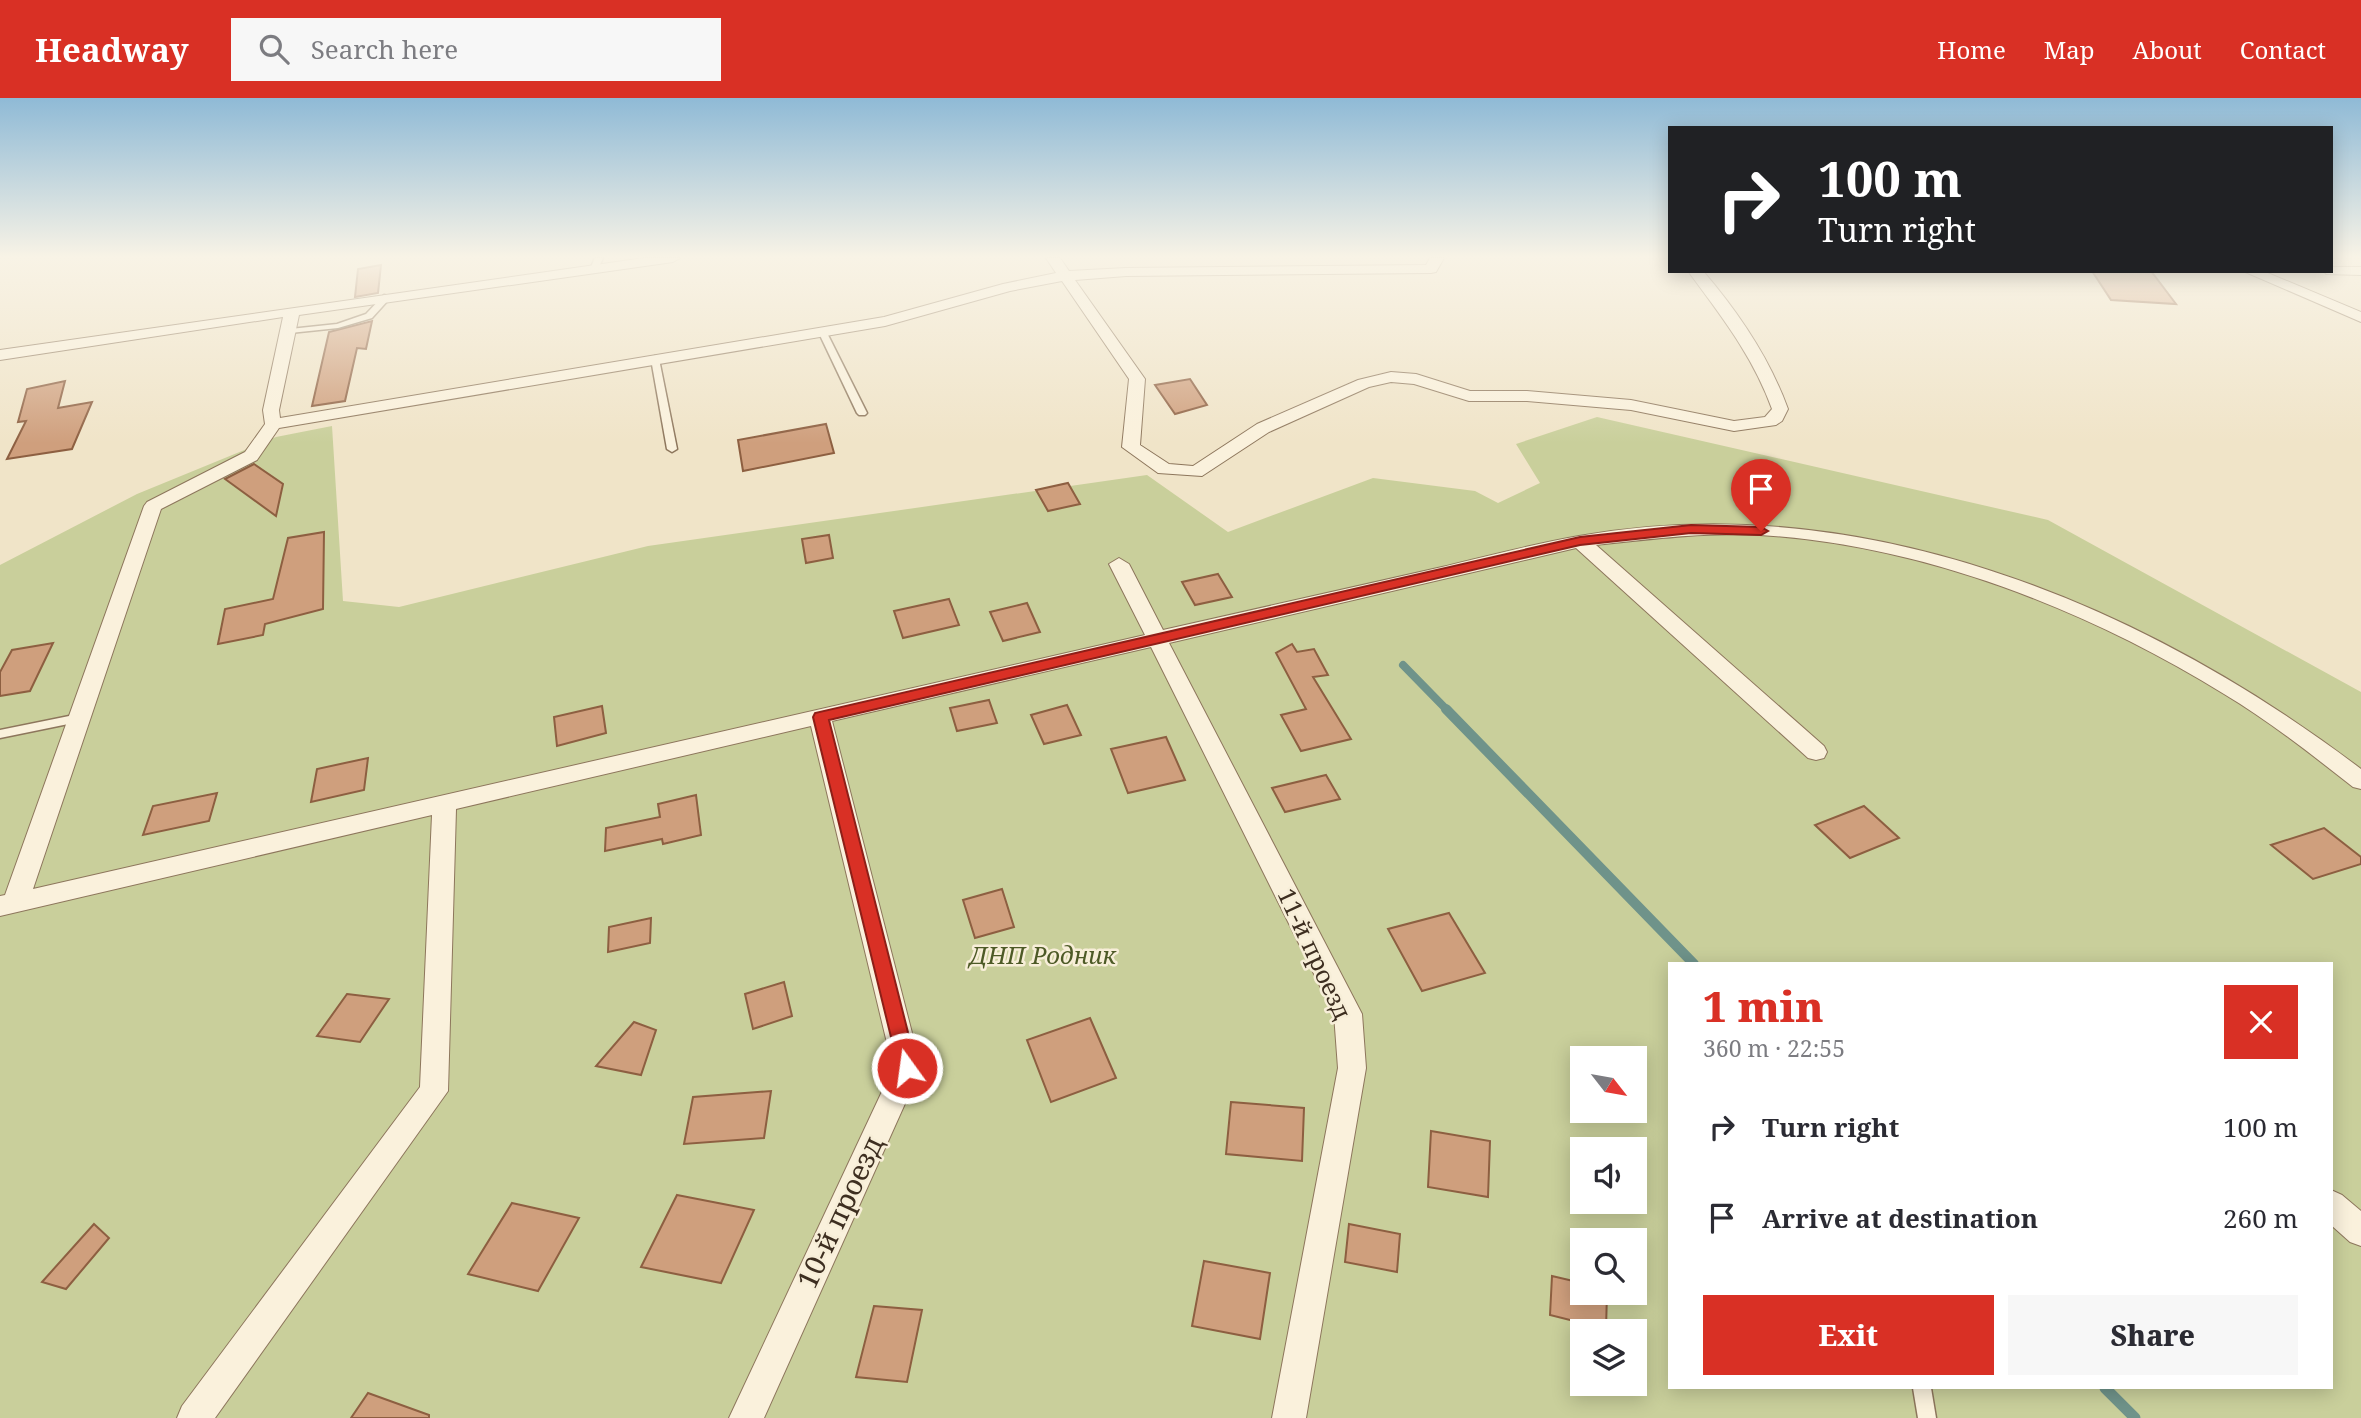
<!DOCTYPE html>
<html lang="en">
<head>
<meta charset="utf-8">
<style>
	:root { --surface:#fff; --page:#f7f7f7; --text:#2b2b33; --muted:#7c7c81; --accent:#d93025 }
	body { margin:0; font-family:"Noto Serif",serif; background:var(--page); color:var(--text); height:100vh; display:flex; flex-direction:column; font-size:26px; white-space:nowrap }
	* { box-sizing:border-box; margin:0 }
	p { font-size:23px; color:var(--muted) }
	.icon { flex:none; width:38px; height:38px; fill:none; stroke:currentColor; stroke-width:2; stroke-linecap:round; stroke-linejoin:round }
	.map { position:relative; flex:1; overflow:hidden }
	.side { position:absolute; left:1668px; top:864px; width:665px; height:427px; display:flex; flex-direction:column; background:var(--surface); border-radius:0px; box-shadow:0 4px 18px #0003 }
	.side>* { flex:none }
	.banner { position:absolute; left:1668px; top:28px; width:665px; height:147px; border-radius:0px; box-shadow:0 4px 18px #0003; background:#202124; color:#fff; overflow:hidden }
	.needle { width:46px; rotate:121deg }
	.tools { position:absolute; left:1570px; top:948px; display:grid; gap:14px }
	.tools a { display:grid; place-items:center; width:77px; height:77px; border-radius:0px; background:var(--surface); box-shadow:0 4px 18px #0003; font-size:35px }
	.pin { position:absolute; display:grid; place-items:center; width:60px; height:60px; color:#fff; margin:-72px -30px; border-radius:50% 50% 50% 0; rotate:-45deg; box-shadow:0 0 7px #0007 }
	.pin .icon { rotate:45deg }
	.me { position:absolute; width:77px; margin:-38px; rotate:346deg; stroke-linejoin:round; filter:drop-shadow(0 0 5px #0008) }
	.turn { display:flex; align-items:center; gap:24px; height:147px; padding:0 35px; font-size:32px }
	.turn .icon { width:91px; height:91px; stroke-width:2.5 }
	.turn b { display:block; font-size:49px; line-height:60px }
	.round { display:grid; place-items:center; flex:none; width:74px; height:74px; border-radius:0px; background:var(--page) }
	.head { display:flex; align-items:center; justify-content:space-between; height:119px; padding:0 35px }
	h1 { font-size:42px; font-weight:800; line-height:52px; color:var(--accent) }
	.cta { display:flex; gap:14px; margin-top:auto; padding:14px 35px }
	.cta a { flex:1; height:80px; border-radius:0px; background:var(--accent); color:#fff; font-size:28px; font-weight:800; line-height:80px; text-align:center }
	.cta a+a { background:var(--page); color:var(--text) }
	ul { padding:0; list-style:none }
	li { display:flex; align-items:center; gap:21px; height:91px; padding:0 35px }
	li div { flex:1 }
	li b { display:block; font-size:26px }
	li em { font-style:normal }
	header { display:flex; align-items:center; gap:42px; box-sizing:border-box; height:98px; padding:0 35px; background:var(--accent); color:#fff }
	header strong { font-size:33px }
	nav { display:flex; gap:38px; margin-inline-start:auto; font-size:24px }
	.search { width:490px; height:63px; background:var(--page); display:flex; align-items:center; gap:18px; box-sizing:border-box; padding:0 24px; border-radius:0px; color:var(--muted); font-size:26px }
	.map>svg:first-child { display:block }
</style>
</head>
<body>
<header>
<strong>Headway</strong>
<div class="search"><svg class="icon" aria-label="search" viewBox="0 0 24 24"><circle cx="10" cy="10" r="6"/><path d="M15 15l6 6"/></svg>Search here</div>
<nav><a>Home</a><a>Map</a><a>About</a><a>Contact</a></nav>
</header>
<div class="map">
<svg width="2361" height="1320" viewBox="0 0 2361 1320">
	<rect width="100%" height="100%" fill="#f0e4c8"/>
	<path fill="#c9cf9b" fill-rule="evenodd" d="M1597,319L2048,422L2361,594V1320H0V467L137,396L276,339L332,328L343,503L399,509L648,448L1147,377L1228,434L1373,380L1475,393L1498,405L1540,385L1516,346ZM1670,866H2331V1290H1670ZM1582,961H1634V1013H1582ZM1582,1052H1634V1104H1582ZM1582,1143H1634V1195H1582ZM1582,1234H1634V1286H1582Z"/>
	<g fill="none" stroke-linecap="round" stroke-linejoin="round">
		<polyline stroke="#6f938a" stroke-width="8" points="1403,567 1448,613"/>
		<polyline stroke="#6f938a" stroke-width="10" points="1446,611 1694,866"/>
		<polyline stroke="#6f938a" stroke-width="11" points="2105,1290 2135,1320"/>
	</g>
	<g fill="#cf9f7d" stroke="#8d5f41" stroke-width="2">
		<polygon points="381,167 378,195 355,199 358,171"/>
		<polygon points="2092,173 2151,173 2176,206 2111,202"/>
		<polygon points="372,223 366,251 357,250 345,303 312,308 329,234"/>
		<polygon points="1190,281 1207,307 1175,316 1155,287"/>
		<polygon points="65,283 58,310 92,304 72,351 7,361 26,323 18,324 27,291"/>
		<polygon points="826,326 834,355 743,373 738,342"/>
		<polygon points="254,366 283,386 276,418 225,381"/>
		<polygon points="1068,385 1080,406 1048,413 1036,392"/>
		<polygon points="324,434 323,511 265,526 263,537 218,546 225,511 273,501 288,440"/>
		<polygon points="829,437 833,460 806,465 802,441"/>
		<polygon points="1218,476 1232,499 1195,507 1182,484"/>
		<polygon points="949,501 959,527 903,540 894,513"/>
		<polygon points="1027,505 1040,534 1003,543 990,514"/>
		<polygon points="53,545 30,593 0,598 0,574 12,552"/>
		<polygon points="1292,546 1297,554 1314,551 1328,577 1313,579 1351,641 1301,653 1281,617 1306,611 1276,555"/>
		<polygon points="989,602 997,625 957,633 950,610"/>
		<polygon points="1067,607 1081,637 1044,646 1031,617"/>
		<polygon points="602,608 606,635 557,648 554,619"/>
		<polygon points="1166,639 1185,682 1128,695 1111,651"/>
		<polygon points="368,660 364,692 311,704 317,671"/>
		<polygon points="1326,677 1340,701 1285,714 1272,690"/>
		<polygon points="217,695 209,723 143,737 153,708"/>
		<polygon points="696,697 701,737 663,746 662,741 605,753 606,730 660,719 658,706"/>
		<polygon points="1864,708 1899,740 1850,760 1815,727"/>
		<polygon points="2324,730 2361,759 2361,766 2313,781 2271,747"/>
		<polygon points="1002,791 1014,829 975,840 963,802"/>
		<polygon points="1449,815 1485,875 1422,893 1388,831"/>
		<polygon points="651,820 650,845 608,854 609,829"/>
		<polygon points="784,884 792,918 753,931 745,896"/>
		<polygon points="347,896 389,901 360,944 317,938"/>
		<polygon points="1090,920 1116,980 1051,1004 1027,942"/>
		<polygon points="634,924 656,932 641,977 596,968"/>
		<polygon points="771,993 764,1040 684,1046 693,999"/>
		<polygon points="1231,1004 1304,1010 1302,1063 1226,1056"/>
		<polygon points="1431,1033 1490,1043 1488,1099 1428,1089"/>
		<polygon points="677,1097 754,1112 721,1185 641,1169"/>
		<polygon points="512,1105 579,1120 538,1193 468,1176"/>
		<polygon points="94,1126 109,1140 66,1191 42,1184"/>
		<polygon points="1349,1126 1400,1136 1397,1174 1345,1164"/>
		<polygon points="1204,1163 1270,1175 1260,1241 1192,1228"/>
		<polygon points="1552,1178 1582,1185 1582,1195 1607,1195 1606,1231 1550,1217"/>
		<polygon points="874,1208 922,1212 907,1284 856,1279"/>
		<polygon points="368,1295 429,1317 429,1320 351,1320"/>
	</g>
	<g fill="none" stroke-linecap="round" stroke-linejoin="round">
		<defs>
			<g id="service">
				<polygon points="595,160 603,160 598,171 594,173 590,171"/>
				<polygon points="384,197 391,199 372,220 338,230 290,235 286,233 290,231 337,226 366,216"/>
				<polygon points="819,231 826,233 867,315 865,317 859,317 857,315 818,233"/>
				<polygon points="655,258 659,261 677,351 672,354 667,351 651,261"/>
				<polygon points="79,616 85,620 83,623 0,640 0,632"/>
				<polygon points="1913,1290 1931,1290 1936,1320 1918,1320"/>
			</g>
			<g id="minor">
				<path d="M644,160H680L673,164L299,217L279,312L280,320L884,219L1003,186L1056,175L1046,160H1060L1069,173L1126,170L1426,167L1430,160H1444L1436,174L1431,175L1126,178L1075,182L1145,281L1140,347L1169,366L1193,368L1257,326L1358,282L1391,274L1416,276L1470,293H1527L1631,302L1734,323L1765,319L1772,311C1753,258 1721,218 1688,173H1703C1739,215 1769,259 1788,311L1782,323L1776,327L1734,333L1631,312L1527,303H1469L1414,286L1391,284L1369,289L1269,334L1202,378L1158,375L1122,349L1129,281L1062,183L1010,193L885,228L279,330L257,362L161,411L33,791L1145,537L1109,466L1119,460L1129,466L1163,532C1256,511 1349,490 1442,469C1488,458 1533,446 1579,438C1859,388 2141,504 2361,671V691L2353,689C2311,656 2269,623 2224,596C2086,511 1923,447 1760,437C1705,434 1650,441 1596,447L1824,648L1827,654L1824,660L1816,662L1808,660L1576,450L1169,545L1362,916L1366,970L1306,1320H1272L1338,970L1334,916L1151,549L832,623L921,970L764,1320H729L893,970L811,628L456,711L448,993L215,1320H177L182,1308L420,989L432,717L0,818V798L5,797L144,408L147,404L245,354L265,326L263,312L283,219L0,262V252Z"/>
				<polygon points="2331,169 2361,169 2361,177 2326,176 2324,173 2331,173"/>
				<polygon points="2243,173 2263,173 2361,214 2361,224"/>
				<polygon points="2331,1092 2342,1097 2361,1113 2361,1148 2350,1144 2331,1127"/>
			</g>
		</defs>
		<use href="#service" stroke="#8d765c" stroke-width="3"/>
		<use href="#minor" stroke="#8d765c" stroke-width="2"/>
		<use href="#service" fill="#faf1dc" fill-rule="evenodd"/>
		<use href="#minor" fill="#faf1dc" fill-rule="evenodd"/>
	</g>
	<linearGradient id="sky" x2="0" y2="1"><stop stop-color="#8fbad6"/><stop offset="0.46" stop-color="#f8f3e6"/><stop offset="1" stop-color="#f8f3e6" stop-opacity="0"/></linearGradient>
	<rect width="2361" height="345" fill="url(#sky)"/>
	<polygon fill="#d93025" stroke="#8d1f18" stroke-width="2" points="1691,427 1761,429 1768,433 1761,437 1691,435 1580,447 829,622 917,970 914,976 907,978 900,976 813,619 815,615 1580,439"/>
	<g text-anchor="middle" stroke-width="5" stroke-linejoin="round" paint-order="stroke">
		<g font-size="24" fill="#3d2e20" stroke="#f7eed8">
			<text transform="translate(1314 856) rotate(65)" y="8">11-й проезд</text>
		</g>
		<g font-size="24" font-style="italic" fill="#4d5a26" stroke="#f7eed8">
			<text x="1043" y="866">ДНП Родник</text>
		</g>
		<g font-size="28" fill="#3d2e20" stroke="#f7eed8">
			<text transform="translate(840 1114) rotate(-65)" y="10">10-й проезд</text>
		</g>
	</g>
</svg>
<div class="tools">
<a><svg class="needle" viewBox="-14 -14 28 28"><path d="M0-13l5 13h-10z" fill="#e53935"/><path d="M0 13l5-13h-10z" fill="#7c7c81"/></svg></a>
<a><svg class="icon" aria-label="sound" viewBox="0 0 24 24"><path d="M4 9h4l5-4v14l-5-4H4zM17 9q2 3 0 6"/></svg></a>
<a><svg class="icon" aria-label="search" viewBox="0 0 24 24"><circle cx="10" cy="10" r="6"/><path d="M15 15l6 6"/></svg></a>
<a><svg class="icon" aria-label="layers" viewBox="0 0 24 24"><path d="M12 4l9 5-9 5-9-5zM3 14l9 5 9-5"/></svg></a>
</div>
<div class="pin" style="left:1761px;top:433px;background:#d93025"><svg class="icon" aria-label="arrive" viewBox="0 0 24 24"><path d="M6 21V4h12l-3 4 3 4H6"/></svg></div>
<svg class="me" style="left:907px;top:970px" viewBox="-20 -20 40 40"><circle r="17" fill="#d93025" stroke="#fff" stroke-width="3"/><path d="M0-11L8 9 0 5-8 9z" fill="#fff"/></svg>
<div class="banner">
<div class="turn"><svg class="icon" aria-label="right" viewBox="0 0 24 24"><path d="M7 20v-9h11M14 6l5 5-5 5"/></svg><div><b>100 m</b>Turn right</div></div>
</div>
<section class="side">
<div class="head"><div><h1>1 min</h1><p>360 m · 22:55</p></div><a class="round" style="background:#d93025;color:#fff"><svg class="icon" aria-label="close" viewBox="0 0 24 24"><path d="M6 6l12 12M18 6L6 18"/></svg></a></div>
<ul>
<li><svg class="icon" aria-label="right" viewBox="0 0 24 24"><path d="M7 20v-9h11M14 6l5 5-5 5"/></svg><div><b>Turn right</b></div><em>100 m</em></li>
<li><svg class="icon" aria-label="arrive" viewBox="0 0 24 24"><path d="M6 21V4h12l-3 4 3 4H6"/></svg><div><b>Arrive at destination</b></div><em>260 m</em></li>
</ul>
<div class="cta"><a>Exit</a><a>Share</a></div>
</section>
</div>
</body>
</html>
